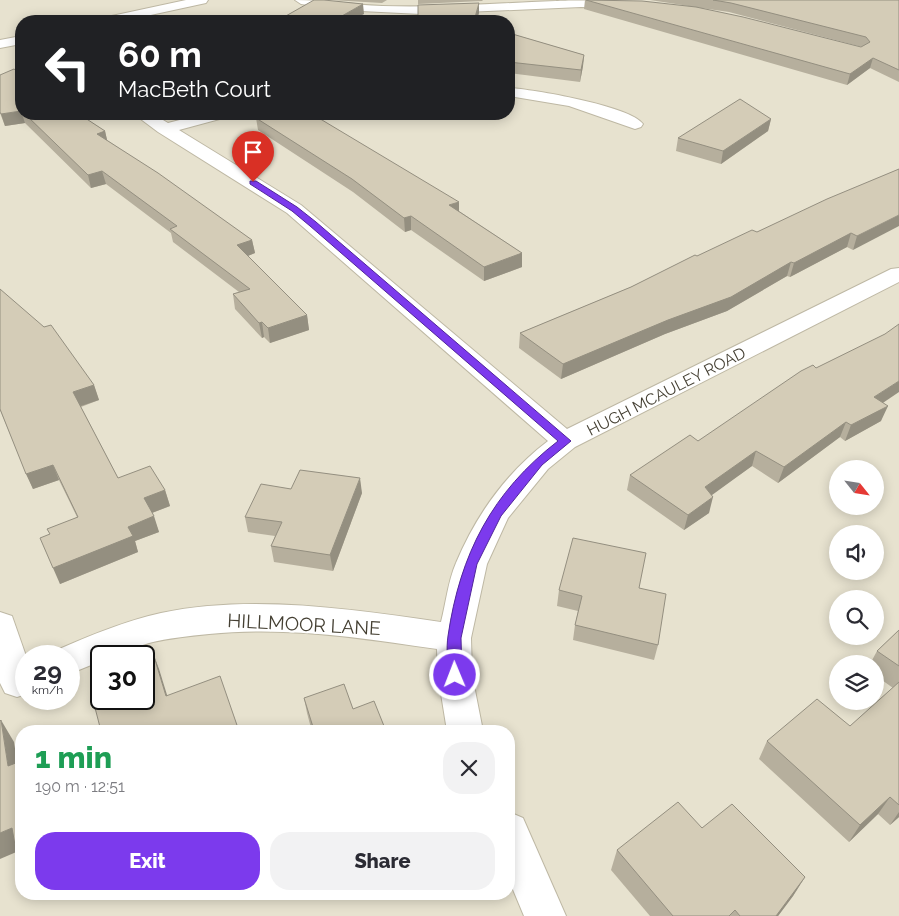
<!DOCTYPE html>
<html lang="en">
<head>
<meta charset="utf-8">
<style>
	:root { --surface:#fff; --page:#f2f2f3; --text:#2b2b33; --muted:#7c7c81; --accent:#7c3aed }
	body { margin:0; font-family:Raleway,sans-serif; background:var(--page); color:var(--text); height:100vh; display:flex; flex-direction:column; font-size:19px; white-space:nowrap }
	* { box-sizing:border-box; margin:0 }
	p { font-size:16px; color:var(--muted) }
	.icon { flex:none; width:28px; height:28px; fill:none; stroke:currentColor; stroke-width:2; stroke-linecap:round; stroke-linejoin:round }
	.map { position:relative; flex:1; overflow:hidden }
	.drawer { position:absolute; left:15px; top:725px; width:500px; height:175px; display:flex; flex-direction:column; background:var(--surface); border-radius:20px; box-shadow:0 2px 12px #0003 }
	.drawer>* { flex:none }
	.banner { position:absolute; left:15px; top:15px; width:500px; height:105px; border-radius:20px; box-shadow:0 2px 12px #0003; background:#202124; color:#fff; overflow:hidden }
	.needle { width:32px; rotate:120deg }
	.tools { position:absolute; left:829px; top:460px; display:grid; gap:10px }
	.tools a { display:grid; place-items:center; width:55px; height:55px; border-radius:50%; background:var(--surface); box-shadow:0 2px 12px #0003; font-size:25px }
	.speed { position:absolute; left:15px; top:645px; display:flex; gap:10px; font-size:25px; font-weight:700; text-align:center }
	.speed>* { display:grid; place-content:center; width:65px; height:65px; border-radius:50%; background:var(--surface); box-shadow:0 2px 12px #0003; line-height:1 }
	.speed small { font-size:12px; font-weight:400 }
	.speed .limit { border:2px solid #111; border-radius:8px; background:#fff; color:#111 }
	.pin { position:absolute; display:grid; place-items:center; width:42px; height:42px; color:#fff; margin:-51px -21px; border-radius:50% 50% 50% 0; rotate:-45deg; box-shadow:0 0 5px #0007 }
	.pin .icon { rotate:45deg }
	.me { position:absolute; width:55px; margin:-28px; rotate:359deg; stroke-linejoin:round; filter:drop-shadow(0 0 4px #0008) }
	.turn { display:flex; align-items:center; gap:18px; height:105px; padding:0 20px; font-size:22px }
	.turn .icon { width:65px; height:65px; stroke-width:2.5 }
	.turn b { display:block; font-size:35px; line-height:42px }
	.round { display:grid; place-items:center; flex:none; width:52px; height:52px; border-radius:20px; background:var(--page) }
	.headline { display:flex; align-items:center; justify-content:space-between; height:85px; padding:0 20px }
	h1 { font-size:30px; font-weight:800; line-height:38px; color:#1e9e55 }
	.button { display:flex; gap:10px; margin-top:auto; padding:10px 20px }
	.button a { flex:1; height:58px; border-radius:20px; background:var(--accent); color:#fff; font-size:20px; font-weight:800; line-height:58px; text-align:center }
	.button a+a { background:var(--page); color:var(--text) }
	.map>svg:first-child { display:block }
</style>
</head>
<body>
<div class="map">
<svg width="899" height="916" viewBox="0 0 899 916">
	<rect width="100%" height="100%" fill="#f2efe2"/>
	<path fill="#e7e2cf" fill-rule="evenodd" d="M0,0H899V916H0ZM21,21H509V114H21ZM838,469H875V506H838ZM838,534H875V571H838ZM838,599H875V636H838ZM26,656H69V699H26ZM101,656H144V699H101ZM838,664H875V701H838ZM21,731H509V894H21Z"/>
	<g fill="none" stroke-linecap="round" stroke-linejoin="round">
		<defs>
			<g id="minor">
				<polygon points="186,0 208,0 206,3 123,21 101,21 107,17"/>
				<path d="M295,0C324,0 353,5 382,6C440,8 498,3 556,1C569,0 620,0 627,4L621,8L581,7L421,14L341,10L301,4Z"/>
				<polygon points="21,36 21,44 0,48 0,40"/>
				<path d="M509,88C532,89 631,106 643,124L641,127L635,129L569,106L509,96Z"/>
				<path d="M134,114H153L168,123L203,114H229L227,117L179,130L301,205L567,429L891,269L899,268V282L575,447L548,469L508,518L487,564L471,638L472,675L483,731H447L438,675L437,649C363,638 285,626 209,634C189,636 168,638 149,643C132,648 118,656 101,656V661L69,674V656H54L57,650C91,635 125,621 161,613C250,594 352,609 441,622C446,603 448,581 456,563C476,515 507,472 548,441L287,213L158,132Z"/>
				<polygon points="0,612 12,616 26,656 26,694 17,697 5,693 0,683"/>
				<polygon points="509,812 523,818 566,916 524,916 509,880"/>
			</g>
		</defs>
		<use href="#minor" stroke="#beb8a4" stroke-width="2"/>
		<use href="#minor" fill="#fff" fill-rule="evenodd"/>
	</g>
	<g fill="#b6af9d" fill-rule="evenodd">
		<polygon points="331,0 387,0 382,3"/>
		<polygon points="418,0 483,0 482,1 418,4"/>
		<path d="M585,0H605L689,6L650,0H644H899V82L870,68L847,85L584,9ZM701,8L729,12L862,47H861Z"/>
		<polygon points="509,33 584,55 583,66 580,82 509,73"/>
		<polygon points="0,113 21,114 79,114 105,131 107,140 252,240 255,253 248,256 307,315 309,330 270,343 264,337 262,338 235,309 233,294 239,292 173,242 171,233 106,184 91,188 25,123 5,126"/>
		<polygon points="256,118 459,211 522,253 522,267 484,281 411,230 405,232 353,192 258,130"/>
		<polygon points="771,119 768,131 721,164 676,151 678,138"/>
		<polygon points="899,169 853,250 847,247 790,277 787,276 727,311 665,334 561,379 519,348 520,333 631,287 697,256 757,232"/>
		<polygon points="0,289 94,385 99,400 81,407 118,478 165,490 170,506 152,513 159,532 135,541 138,552 60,584 50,534 77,517 59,480 33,489 0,410"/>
		<polygon points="816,368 883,403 881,421 845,441 840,437 778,483 752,466 711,495 709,513 684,530 627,490 630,475 698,441"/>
		<polygon points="291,489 362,493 333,571 274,562 271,546 275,536 248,532 245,517"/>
		<polygon points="639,588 658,645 654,660 573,640 575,625 578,611 557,606 559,590"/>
		<polygon points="899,630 899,817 890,825 878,814 849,842 759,759 767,741 850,726 893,688 875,675 875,664 870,664 877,651"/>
		<polygon points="304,698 353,709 311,728 307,713"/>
		<polygon points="702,828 805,877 793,896 778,916 650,916 611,870 617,850"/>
	</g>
	<g fill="#948f80">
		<polygon points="479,3 479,13 477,21 474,21"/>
		<polygon points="363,4 364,14 351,21 333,21"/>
		<polygon points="584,55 583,66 580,82 581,70"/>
		<polygon points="873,58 870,68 847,85 850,74"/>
		<polygon points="21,111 21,114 22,114 25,123 5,126 1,114"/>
		<polygon points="771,119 768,131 721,164 723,151"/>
		<polygon points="105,131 108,144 97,134"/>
		<polygon points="102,171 106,184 91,188 88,175"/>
		<polygon points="459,202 459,215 449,205"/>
		<polygon points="899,215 899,226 853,250 857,236"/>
		<polygon points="411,216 411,230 405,232 404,218"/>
		<polygon points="851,233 847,247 790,277 794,263"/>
		<polygon points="252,240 255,253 240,259 237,245"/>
		<polygon points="522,253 522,267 484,281 484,267"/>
		<polygon points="791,262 787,276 727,311 665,334 561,379 563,364"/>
		<polygon points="307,315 309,330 270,343 268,328"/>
		<polygon points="262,322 264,337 262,338 259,323"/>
		<polygon points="899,381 899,392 868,413 874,397"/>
		<polygon points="94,385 99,400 78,407 73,392"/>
		<polygon points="888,406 881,421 845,441 851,425"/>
		<polygon points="846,422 840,437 778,483 784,467"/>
		<polygon points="756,451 752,466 701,503 705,487"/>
		<polygon points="53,465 59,480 33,489 26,474"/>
		<polygon points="360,478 362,493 333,571 330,555"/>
		<polygon points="165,490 170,506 149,514 144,498"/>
		<polygon points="713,497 709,513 684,530 688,515"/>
		<polygon points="154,516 159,532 135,541 138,552 60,584 53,568 128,527"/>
		<polygon points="153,653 159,669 172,711 166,696"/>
		<polygon points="1,720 14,742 21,787 8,766"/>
		<polygon points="890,797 878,814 849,842 860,825"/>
		<polygon points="899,812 899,817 890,825"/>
		<polygon points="12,828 21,850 0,859 0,833"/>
		<polygon points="805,877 793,896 778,916 776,916"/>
	</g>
	<g fill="#d4ccb7" stroke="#948f80">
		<polygon points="314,0 324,0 363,4 333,21 277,21"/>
		<polygon points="586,0 642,1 696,7 743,17 861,47 870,42 866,37 731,3 713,0 899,0 899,70 873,58 850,74"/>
		<polygon points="479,3 474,21 418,21 418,5"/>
		<polygon points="509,33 584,55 581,70 509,62"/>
		<polygon points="14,69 21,74 21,111 1,114 0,112 0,75"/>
		<polygon points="740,99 771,119 723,151 678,138"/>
		<polygon points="25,114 79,114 105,131 97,134 158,173 252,240 237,245 307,315 268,328 262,322 259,323 233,294 250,289 170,229 177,226 102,171 88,175"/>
		<polygon points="275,114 312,114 459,202 449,205 522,253 484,267 411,216 404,218 352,179 256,118"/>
		<polygon points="899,169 899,215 857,236 851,233 794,263 791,262 731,297 668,320 563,364 520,333 631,287 695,255 697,256 752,230 757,232 827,199"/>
		<polygon points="0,289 44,327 51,325 94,385 73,392 118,478 150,466 165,490 144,498 154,516 128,527 133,536 53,568 40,538 50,534 47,529 78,517 53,465 26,474 0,409"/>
		<polygon points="899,324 899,381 874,397 888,406 851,425 846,422 784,467 756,451 705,487 713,497 688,515 630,475 690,435 698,441 801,371 813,365 816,368 885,334"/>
		<polygon points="300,470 360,478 330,555 271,546 282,522 245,517 261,484 291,489"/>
		<polygon points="573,538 646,553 639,588 666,594 658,645 575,625 582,596 559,590"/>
		<polygon points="899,630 899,666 877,651"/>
		<polygon points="153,653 166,696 220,676 239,731 101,731 93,700 101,697 101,699 144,699 144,657"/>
		<polygon points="899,682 899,805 890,797 860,825 767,741 817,699 850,726"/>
		<polygon points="344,684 353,709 374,701 386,731 300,731 313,727 304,698"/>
		<polygon points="1,720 8,766 21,761 21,867 19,868 12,828 0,833 0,721"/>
		<polygon points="678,802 702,828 732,804 805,877 776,916 740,916 735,910 729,916 673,916 617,850"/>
	</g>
	<path fill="#7c3aed" stroke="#51269a" d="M250,181H256L297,207L316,222L571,441L542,465L501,516L477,564L461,638L462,675L460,679L455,681L450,679L448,675C448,663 446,649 448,636C460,554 492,492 558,441L310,226L292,211L250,184Z"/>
	<g text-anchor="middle" stroke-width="4" stroke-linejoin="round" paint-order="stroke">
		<g font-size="16" fill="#443f32" stroke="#fff">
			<text transform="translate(666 391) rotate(-27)" y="6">HUGH MCAULEY ROAD</text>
		</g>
		<g font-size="19" fill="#443f32" stroke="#fff">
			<text transform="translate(304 624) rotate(3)" y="7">HILLMOOR LANE</text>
		</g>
	</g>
</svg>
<div class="tools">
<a><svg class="needle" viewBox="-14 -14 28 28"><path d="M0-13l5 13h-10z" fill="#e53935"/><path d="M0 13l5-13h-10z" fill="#7c7c81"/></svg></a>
<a><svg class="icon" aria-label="sound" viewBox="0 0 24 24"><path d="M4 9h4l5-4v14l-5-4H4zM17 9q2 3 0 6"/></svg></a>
<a><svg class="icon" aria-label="search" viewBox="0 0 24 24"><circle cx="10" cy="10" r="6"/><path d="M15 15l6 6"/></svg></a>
<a><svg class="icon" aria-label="layers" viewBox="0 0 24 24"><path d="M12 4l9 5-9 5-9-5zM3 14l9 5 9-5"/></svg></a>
</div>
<div class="speed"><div>29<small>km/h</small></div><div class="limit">30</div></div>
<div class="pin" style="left:253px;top:182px;background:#d93025"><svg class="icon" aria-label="arrive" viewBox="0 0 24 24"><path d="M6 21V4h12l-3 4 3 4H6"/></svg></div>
<svg class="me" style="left:455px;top:675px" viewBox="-20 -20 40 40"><circle r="17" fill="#7c3aed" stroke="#fff" stroke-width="3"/><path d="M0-11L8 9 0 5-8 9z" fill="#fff"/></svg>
<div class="banner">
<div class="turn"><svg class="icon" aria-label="left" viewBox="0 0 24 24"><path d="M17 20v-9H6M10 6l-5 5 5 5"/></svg><div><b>60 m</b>MacBeth Court</div></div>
</div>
<section class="drawer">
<div class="headline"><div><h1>1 min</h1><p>190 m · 12:51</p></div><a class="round"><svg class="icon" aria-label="close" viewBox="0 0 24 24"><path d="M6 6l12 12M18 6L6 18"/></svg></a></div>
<div class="button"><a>Exit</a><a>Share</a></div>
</section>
</div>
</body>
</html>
